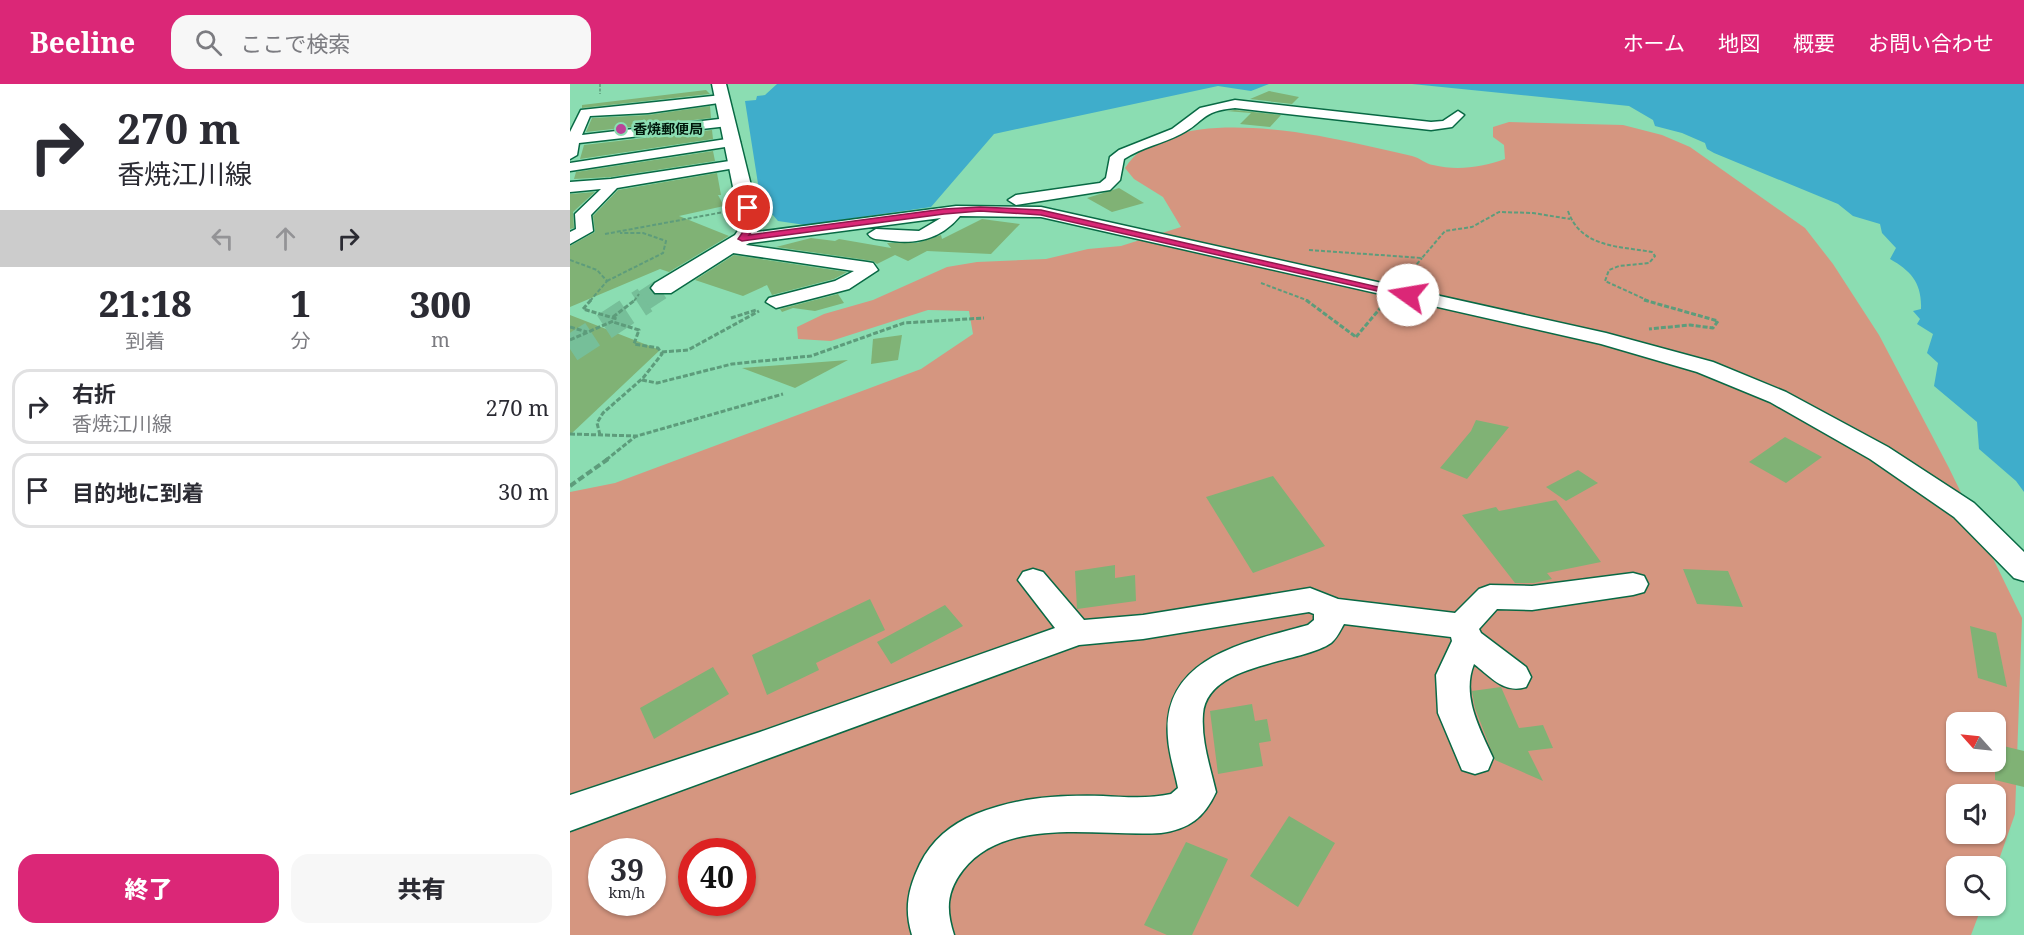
<!DOCTYPE html>
<html lang="ja">
<head>
<meta charset="utf-8">
<style>
	:root { --surface:#fff; --page:#f7f7f7; --text:#2b2b33; --muted:#7c7c81; --line:#e1e1e2; --accent:#db2777 }
	body { margin:0; font-family:"Noto Serif","Noto Sans JP",serif; background:var(--page); color:var(--text); height:100vh; display:flex; flex-direction:column; font-size:22px; white-space:nowrap }
	* { box-sizing:border-box; margin:0 }
	p { font-size:20px; color:var(--muted) }
	.icon { flex:none; width:33px; height:33px; fill:none; stroke:currentColor; stroke-width:2; stroke-linecap:round; stroke-linejoin:round }
	.map { position:relative; flex:1; overflow:hidden }
	.panel { display:flex; flex-direction:column; background:var(--surface); width:570px }
	.panel>* { flex:none }
	.guide { background:#fff; color:var(--text); overflow:hidden }
	.needle { width:39px; rotate:297deg }
	.fabs { position:absolute; left:1376px; top:628px; display:grid; gap:12px }
	.fabs a { display:grid; place-items:center; width:60px; height:60px; border-radius:12px; background:var(--surface); box-shadow:0 2px 4px #0004; font-size:30px }
	.speed { position:absolute; left:18px; top:754px; display:flex; gap:12px; font-size:30px; font-weight:700; text-align:center }
	.speed>* { display:grid; place-content:center; width:78px; height:78px; border-radius:50%; background:var(--surface); box-shadow:0 2px 4px #0004; line-height:1 }
	.speed small { font-size:15px; font-weight:400 }
	.speed .limit { border:9px solid #d22; background:#fff; color:#111 }
	.pin { position:absolute; display:grid; place-items:center; width:51px; height:51px; color:#fff; margin:-26px; border:3px solid #fff; border-radius:50%; box-shadow:0 2px 6px #0007 }
	.me { position:absolute; width:66px; margin:-33px; rotate:283deg; stroke-linejoin:round; filter:drop-shadow(0 0 4px #0008) }
	.turn { display:flex; align-items:center; gap:21px; height:126px; padding:0 18px; font-size:27px }
	.turn .icon { width:78px; height:78px; stroke-width:2.5 }
	.turn b { display:block; font-size:42px; line-height:51px }
	.lanes { display:flex; align-items:center; height:57px; padding:0 18px; background:#0003; justify-content:center; gap:30px; direction:ltr }
	.lanes .off { opacity:.35 }
	.eta { display:flex; justify-content:space-evenly; align-items:center; height:102px; text-align:center }
	.eta b { font-size:36px; font-weight:800; line-height:42px }
	.primary-button { display:flex; gap:12px; margin-top:auto; padding:12px 18px }
	.primary-button a { flex:1; height:69px; border-radius:18px; background:var(--accent); color:#fff; font-size:24px; font-weight:800; line-height:69px; text-align:center }
	.primary-button a+a { background:var(--page); color:var(--text) }
	ul { padding:0; list-style:none }
	li { display:flex; align-items:center; gap:18px; height:75px; margin:0 12px 9px; padding:0 6px; border:3px solid var(--line); border-radius:18px }
	li div { flex:1 }
	li b { display:block; font-size:22px }
	li em { font-style:normal }
	header { display:flex; align-items:center; gap:36px; box-sizing:border-box; height:84px; padding:0 30px; background:var(--accent); color:#fff }
	header strong { font-size:28px }
	nav { display:flex; gap:33px; margin-inline-start:auto; font-size:21px }
	.search { width:420px; height:54px; background:var(--page); display:flex; align-items:center; gap:15px; box-sizing:border-box; padding:0 21px; border-radius:18px; color:var(--muted); font-size:22px }
	main { display:flex; flex:1; min-height:0 }
	.map>svg:first-child { display:block }
</style>
</head>
<body>
<header>
<strong>Beeline</strong>
<div class="search"><svg class="icon" aria-label="search" viewBox="0 0 24 24"><circle cx="10" cy="10" r="6"/><path d="M15 15l6 6"/></svg>ここで検索</div>
<nav><a>ホーム</a><a>地図</a><a>概要</a><a>お問い合わせ</a></nav>
</header>
<main>
<section class="panel">
<div class="guide">
<div class="turn"><svg class="icon" aria-label="right" viewBox="0 0 24 24"><path d="M7 20v-9h11M14 6l5 5-5 5"/></svg><div><b>270 m</b>香焼江川線</div></div>
<div class="lanes"><svg class="icon off" aria-label="left" viewBox="0 0 24 24"><path d="M17 20v-9H6M10 6l-5 5 5 5"/></svg><svg class="icon off" aria-label="ahead" viewBox="0 0 24 24"><path d="M12 20V5M6 11l6-6 6 6"/></svg><svg class="icon" aria-label="right" viewBox="0 0 24 24"><path d="M7 20v-9h11M14 6l5 5-5 5"/></svg></div>
</div>
<div class="eta">
<div><b>21:18</b><p>到着</p></div>
<div><b>1</b><p>分</p></div>
<div><b>300</b><p>m</p></div>
</div>
<ul>
<li><svg class="icon" aria-label="right" viewBox="0 0 24 24"><path d="M7 20v-9h11M14 6l5 5-5 5"/></svg><div><b>右折</b><p>香焼江川線</p></div><em>270 m</em></li>
<li><svg class="icon" aria-label="arrive" viewBox="0 0 24 24"><path d="M6 21V4h12l-3 4 3 4H6"/></svg><div><b>目的地に到着</b></div><em>30 m</em></li>
</ul>
<div class="primary-button"><a>終了</a><a>共有</a></div>
</section>
<div class="map">
<svg width="1454" height="851" viewBox="0 0 1454 851">
	<rect width="100%" height="100%" fill="#8bddb2"/>
	<path fill="#d59680" fill-rule="evenodd" d="M939,38L1053,41L1092,51L1120,63L1235,144L1263,180L1309,251L1379,384L1452,534L1445,730L1425,787V783H1386V822H1412L1401,851H0V408L45,399L351,285L403,250L399,227L358,226L261,257L228,255L227,243L254,230L303,216L377,183L407,178L476,175L518,165L551,162L611,143L593,113L564,95L555,84C595,22 727,46 789,60C807,64 825,68 842,72C850,74 856,80 863,81C888,87 912,83 935,75L934,61L923,53V43ZM1386,639H1425V678H1386ZM1386,711H1425V750H1386ZM32,768H82V819H32ZM122,768H172V819H122Z"/>
	<g fill="#3fadcb">
		<polygon points="207,0 699,0 681,7 648,2 424,50 361,123 235,141 208,137 202,130 201,120 189,106 175,17 186,16 187,12 195,11"/>
		<path d="M842,0H1454V408L1446,397L1409,365L1407,338L1364,302L1368,279L1357,269L1363,250L1347,240L1350,235L1343,227L1351,225C1352,199 1341,187 1320,175L1326,164L1312,149L1310,140L1283,132L1268,120L1144,69L1137,65L1135,59L1112,49L1085,42L1083,36L1059,22Z"/>
	</g>
	<g fill="#80b275">
		<polygon points="136,6 140,10 12,24 12,21"/>
		<polygon points="699,7 729,13 722,20 680,15"/>
		<polygon points="140,22 141,34 16,48 22,34 78,31"/>
		<polygon points="665,26 711,31 700,43 670,40 681,29 656,27"/>
		<polygon points="142,46 143,55 10,75 14,61"/>
		<polygon points="143,67 145,77 41,93 4,95 6,88"/>
		<polygon points="147,89 151,111 148,111 154,122 109,132 159,152 99,188 90,185 0,223 0,162 25,148 23,132 48,106"/>
		<polygon points="549,104 574,119 542,128 517,114"/>
		<polygon points="25,108 3,128 4,144 0,145 0,110"/>
		<polygon points="412,135 450,140 421,170 357,167 338,177 325,171 307,180 303,177 206,163 241,154 265,157 269,155 321,164 317,159 347,159 371,151 372,155"/>
		<polygon points="164,171 277,188 264,195 202,211 197,201 173,212 125,196"/>
		<polygon points="268,210 274,219 245,227 223,224 212,228 210,225"/>
		<polygon points="0,231 90,266 0,351"/>
		<polygon points="332,251 328,276 301,280 303,255"/>
		<polygon points="278,276 225,304 172,284"/>
		<polygon points="906,336 939,343 897,395 870,384 901,347"/>
		<polygon points="1215,353 1252,373 1216,399 1179,378"/>
		<polygon points="1008,386 1028,399 996,417 976,403"/>
		<polygon points="703,392 755,462 683,489 636,413"/>
		<polygon points="986,416 1031,478 977,489 982,495 964,499 945,499 892,431 926,423 929,427"/>
		<polygon points="545,481 545,494 565,491 566,517 507,525 505,487"/>
		<polygon points="1113,485 1158,487 1173,523 1127,520"/>
		<polygon points="300,515 315,546 246,579 249,586 197,611 182,571"/>
		<polygon points="375,521 393,542 321,580 307,558"/>
		<polygon points="1400,542 1426,549 1437,603 1408,594"/>
		<polygon points="143,583 159,610 84,655 70,624"/>
		<polygon points="931,603 949,644 973,641 983,664 958,667 973,697 925,676 905,624 902,607"/>
		<polygon points="682,620 685,637 697,635 701,657 689,659 693,682 648,690 640,627"/>
		<polygon points="1425,660 1454,667 1454,703 1425,696"/>
		<polygon points="719,732 765,759 728,823 680,792"/>
		<polygon points="616,758 658,775 622,851 597,851 574,841"/>
	</g>
	<g fill="none" stroke-linecap="round" stroke-linejoin="round">
		<polyline stroke="#76bf99" stroke-width="21" stroke-dasharray="21 10" stroke-linecap="butt" points="73,217 93,204"/>
		<polyline stroke="#76bf99" stroke-width="27" stroke-dasharray="27 14" stroke-linecap="butt" points="0,265 75,216"/>
		<defs>
			<g id="minor">
				<polygon points="152,11 158,15 156,18 78,29 20,32 12,51 158,34 164,38 158,42 9,59 7,71 0,75 0,48 11,26"/>
				<path d="M665,16L861,38L873,37L888,27L894,31L882,43L861,46L665,24C630,27 635,38 611,50C592,60 572,63 554,75L550,96L540,106L446,121L438,116L446,111L530,99L536,94L540,73L549,66L602,45L630,24Z"/>
				<polygon points="163,54 170,58 168,61 0,87 0,79"/>
				<polygon points="166,76 171,77 173,80 171,83 47,104 21,131 23,147 0,160 0,148 6,145 5,130 31,105 0,108 0,98 41,95"/>
				<path d="M386,122L471,123L1036,249L1143,278L1216,308L1318,363L1404,419L1454,468V497L1444,494L1384,433L1300,375L1200,318L1127,288L1031,260L471,133L390,132C370,156 345,161 315,156C308,155 302,156 298,150L306,145L349,147L371,134L172,160L163,155L172,150Z"/>
				<polygon points="169,160 297,178 303,179 308,186 279,205 206,224 196,218 199,214 265,197 284,187 163,169 160,165 163,161"/>
				<path d="M463,485L473,488L514,536L573,531L740,504L768,515L885,529L909,505L920,501L962,502L1063,489L1074,492L1078,500L1074,508L1063,511L962,526L927,525L909,545L911,549L956,583L961,593L956,603C934,610 921,593 904,580C891,612 910,645 923,674L918,686L905,690L892,686L868,629L866,591L882,557L881,553L774,540C770,547 767,554 761,559C731,580 637,578 633,630C631,657 640,682 646,708C634,734 619,745 591,749C529,753 436,731 393,786C376,808 376,826 384,851H342C334,825 338,805 350,780C362,756 381,740 406,730C448,713 489,711 533,712C555,713 579,715 601,710L608,704C605,688 599,671 598,654C591,572 678,558 738,541L744,536V530L739,528L573,555L509,561L0,747V711L190,648L485,544L448,496L453,488Z"/>
			</g>
			<polygon id="major" points="142,0 156,0 191,142 179,159 101,209 85,209 81,204 85,199 165,151 171,142"/>
		</defs>
		<use href="#minor" stroke="#086944" stroke-width="3"/>
		<use href="#major" stroke="#086944" stroke-width="3"/>
		<polyline stroke="#5d9c7b" stroke-width="1.5" stroke-dasharray="3 1.5" stroke-linecap="butt" points="30,0 30,10"/>
		<g stroke="#5d9c7b" stroke-width="2" stroke-dasharray="4 2" stroke-linecap="butt">
			<path d="M998,127C1011,164 1049,162 1082,168L1085,172L1079,179L1049,182L1039,186L1035,197L1079,217"/>
			<polyline points="35,150 154,128"/>
			<polyline points="739,166 852,174 875,147 902,143 929,128 963,129 1000,135"/>
			<polyline points="0,176 27,186 37,197 20,217"/>
			<polyline points="37,197 93,169 96,157 73,149 50,149"/>
			<polyline points="691,199 739,217"/>
			<polyline points="64,217 69,210"/>
		</g>
		<g stroke="#5d9c7b" stroke-width="3" stroke-dasharray="5 2" stroke-linecap="butt">
			<polyline points="21,216 13,225 47,235"/>
			<polyline points="736,216 786,253"/>
			<polyline points="1074,216 1148,237 1143,244 1120,241 1079,245"/>
			<polyline points="43,233 65,216"/>
			<polyline points="161,234 186,226"/>
			<polyline points="0,243 17,248"/>
			<polyline points="0,256 43,237"/>
			<polyline points="92,268 118,266 189,227"/>
			<polyline points="72,296 87,299 162,280 241,272 334,239 414,234"/>
			<polyline points="0,350 67,352 213,310"/>
			<polyline points="30,351 27,339 33,329 73,294 92,270 88,264 64,260 69,246 43,238"/>
			<polyline points="36,376 66,352"/>
		</g>
		<polyline stroke="#5d9c7b" stroke-width="4" stroke-dasharray="7 3" stroke-linecap="butt" points="0,402 38,375"/>
		<use href="#minor" fill="#fff" fill-rule="evenodd"/>
		<use href="#major" fill="#fff" fill-rule="evenodd"/>
		<polyline stroke="#5d9c7b" stroke-width="2" stroke-dasharray="4 2" stroke-linecap="butt" points="816,217 852,174"/>
		<polyline stroke="#5d9c7b" stroke-width="3" stroke-dasharray="5 2" stroke-linecap="butt" points="786,253 817,216"/>
	</g>
	<polygon fill="#db2777" stroke="#8e194d" stroke-width="1.5" points="178,122 182,124 186,142 179,151 374,125 410,123 471,126 843,211 838,214 471,131 410,127 374,130 172,157 168,155 177,142 174,124"/>
	<circle fill="#ba4399" stroke="#8bddb2" stroke-width="2" cx="51" cy="45" r="6"/>
	<g text-anchor="middle" stroke-width="5" stroke-linejoin="round" paint-order="stroke">
		<g font-size="14" font-weight="bold" fill="#00170b" stroke="#8bddb2" text-anchor="start">
			<text x="63" y="50">香焼郵便局</text>
		</g>
	</g>
</svg>
<div class="fabs">
<a><svg class="needle" viewBox="-14 -14 28 28"><path d="M0-13l5 13h-10z" fill="#e53935"/><path d="M0 13l5-13h-10z" fill="#7c7c81"/></svg></a>
<a><svg class="icon" aria-label="sound" viewBox="0 0 24 24"><path d="M4 9h4l5-4v14l-5-4H4zM17 9q2 3 0 6"/></svg></a>
<a><svg class="icon" aria-label="search" viewBox="0 0 24 24"><circle cx="10" cy="10" r="6"/><path d="M15 15l6 6"/></svg></a>
</div>
<div class="speed"><div>39<small>km/h</small></div><div class="limit">40</div></div>
<div class="pin" style="left:178px;top:124px;background:#d93025"><svg class="icon" aria-label="arrive" viewBox="0 0 24 24"><path d="M6 21V4h12l-3 4 3 4H6"/></svg></div>
<svg class="me" style="left:838px;top:211px" viewBox="-20 -20 40 40"><circle r="19" fill="#fff"/><path d="M0-13L10 11 0 6-10 11z" fill="#db2777"/></svg>
</div>
</main>
</body>
</html>
